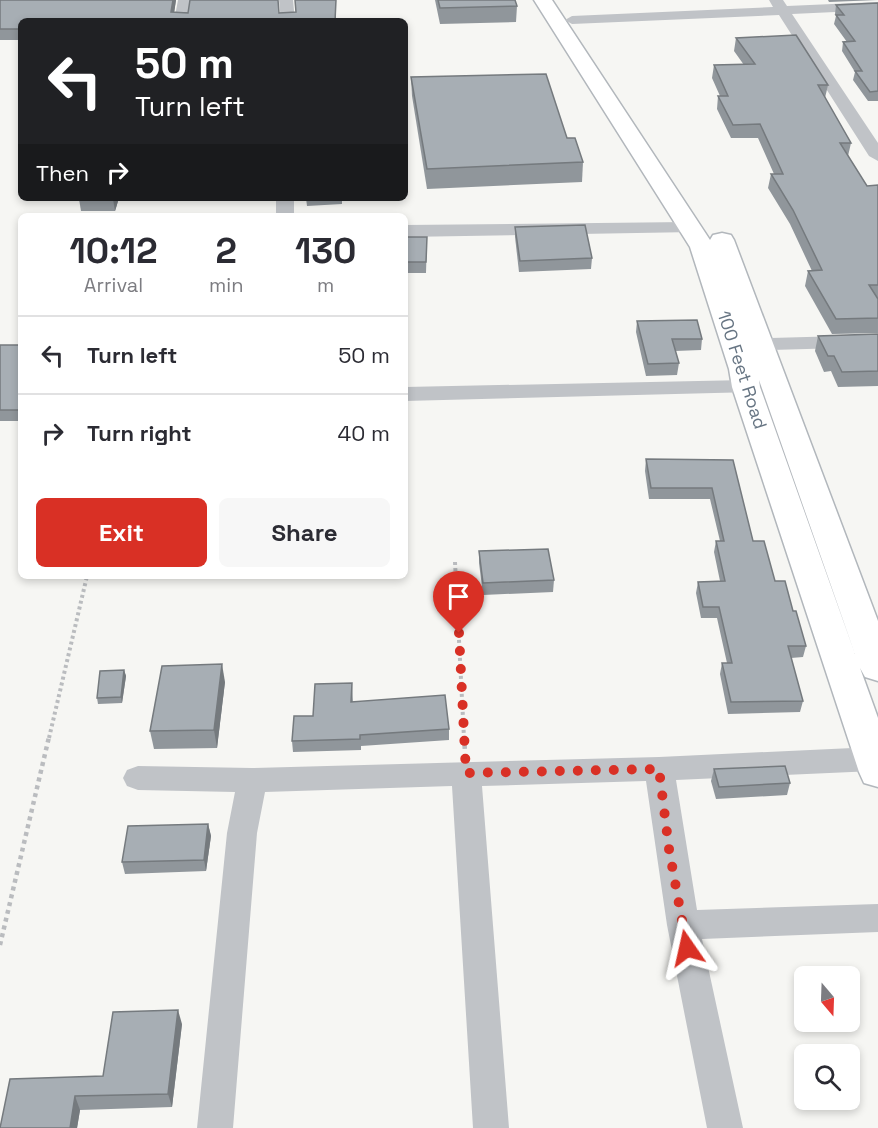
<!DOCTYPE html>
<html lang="en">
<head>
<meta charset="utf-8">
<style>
	:root { --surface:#fff; --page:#f7f7f7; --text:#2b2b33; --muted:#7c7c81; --line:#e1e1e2; --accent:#d93025 }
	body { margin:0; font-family:"Space Grotesk",sans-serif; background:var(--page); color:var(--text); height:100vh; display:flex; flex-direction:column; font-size:22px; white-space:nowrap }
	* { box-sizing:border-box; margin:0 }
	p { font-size:20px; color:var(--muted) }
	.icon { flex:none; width:33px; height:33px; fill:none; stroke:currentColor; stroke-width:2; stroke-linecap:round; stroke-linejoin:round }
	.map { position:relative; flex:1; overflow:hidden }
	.details { position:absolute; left:18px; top:213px; width:390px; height:366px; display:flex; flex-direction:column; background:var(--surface); border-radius:9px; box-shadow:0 3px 9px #0003 }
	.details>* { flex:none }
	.top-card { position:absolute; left:18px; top:18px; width:390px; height:183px; border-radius:9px; box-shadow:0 3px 9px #0003; background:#202124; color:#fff; overflow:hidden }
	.needle { width:39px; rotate:161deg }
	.tools { position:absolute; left:794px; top:966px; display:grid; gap:12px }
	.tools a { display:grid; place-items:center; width:66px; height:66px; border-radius:9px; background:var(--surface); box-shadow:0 3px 9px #0003; font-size:30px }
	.pin { position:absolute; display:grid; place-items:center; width:51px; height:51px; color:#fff; margin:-62px -26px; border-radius:50% 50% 50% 0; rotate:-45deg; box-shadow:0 0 6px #0007 }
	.pin .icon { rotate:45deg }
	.me { position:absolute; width:66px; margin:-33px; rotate:349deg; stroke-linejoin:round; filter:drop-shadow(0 0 4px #0008) }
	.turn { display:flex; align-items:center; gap:21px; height:126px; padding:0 18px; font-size:27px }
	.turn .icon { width:78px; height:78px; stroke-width:2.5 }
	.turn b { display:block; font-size:42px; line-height:51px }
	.then { display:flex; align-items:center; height:57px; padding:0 18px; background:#0003; gap:12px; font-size:22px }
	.eta { display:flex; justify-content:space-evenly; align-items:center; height:102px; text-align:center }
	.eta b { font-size:36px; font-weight:700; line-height:42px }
	.primary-button { display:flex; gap:12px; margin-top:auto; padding:12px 18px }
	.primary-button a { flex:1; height:69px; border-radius:9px; background:var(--accent); color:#fff; font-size:24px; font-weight:700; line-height:69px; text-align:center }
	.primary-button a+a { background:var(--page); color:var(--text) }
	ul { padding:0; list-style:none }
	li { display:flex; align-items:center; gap:18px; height:78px; padding:0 18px; border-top:2px solid var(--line) }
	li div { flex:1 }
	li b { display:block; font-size:22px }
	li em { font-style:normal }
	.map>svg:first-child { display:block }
</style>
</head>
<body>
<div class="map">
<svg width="878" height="1128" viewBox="0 0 878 1128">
	<rect width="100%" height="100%" fill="#f6f6f3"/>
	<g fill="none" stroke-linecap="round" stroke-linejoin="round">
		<defs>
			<path id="secondary" d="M534,0H552L710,240L713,235L722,233L731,235L734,240L878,621V681L865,677L860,668L878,718V787L864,783L859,772L732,387L729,369L690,247ZM759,380L855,654L760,387Z"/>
		</defs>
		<use href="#secondary" stroke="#b2b7bc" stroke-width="3"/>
		<g stroke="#babcbf" stroke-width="4" stroke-dasharray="3 3" stroke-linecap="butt">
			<polyline points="455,562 464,738"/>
			<polyline points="49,738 87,576"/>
		</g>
		<g stroke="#babcbf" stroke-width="4.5" stroke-dasharray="4 4" stroke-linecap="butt">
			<polyline points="464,737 465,752"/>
			<polyline points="0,945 49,737"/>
		</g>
		<g fill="#c0c3c7" fill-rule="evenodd">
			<polygon points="178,0 192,0 188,21 174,21"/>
			<polygon points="279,0 293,0 295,21 281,21"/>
			<polygon points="769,0 783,0 787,6 878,2 878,10 792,14 878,143 878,161 869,156 779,15 572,24 565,20 572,16 773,7"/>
			<rect x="276" y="198" width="18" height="18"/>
			<polygon points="687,222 696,228 694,232 405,237 405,225"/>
			<polygon points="878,335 878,347 740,351 733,349 729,345 733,341 740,339"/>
			<polygon points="746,380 754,382 757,387 754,392 405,401 405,387"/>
			<polygon points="874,747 878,749 878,769 874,771 676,780 697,910 878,904 878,932 702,939 743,1128 707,1128 667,925 646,781 482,786 509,1128 473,1128 452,786 265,792 257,833 233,1128 197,1128 227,833 235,792 138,790 127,786 123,778 127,770 138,766 252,768 659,757"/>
		</g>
		<use href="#secondary" fill="#fff" fill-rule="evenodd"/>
	</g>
	<g fill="#90969b">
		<polygon points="0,0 176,0 174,12 279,13 296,12 295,0 336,0 336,21 21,21 21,40 0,40"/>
		<polygon points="435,0 515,0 517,6 516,22 440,24"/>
		<polygon points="828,0 878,0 829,2"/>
		<polygon points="878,3 878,101 868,101 853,80 855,72 842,51 843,42 847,42 834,24 836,16 835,14 836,5"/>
		<polygon points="736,38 828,85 825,98 851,143 848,156 867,186 878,185 878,333 832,334 805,286 808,271 812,271 790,224 768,188 771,174 774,174 758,138 731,138 717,109 718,96 720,96 712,78 714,65 744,65 734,51"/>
		<polygon points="411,77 583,162 582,182 427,189 412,96"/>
		<polygon points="119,198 115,211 81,211 79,199"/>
		<polygon points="306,198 342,198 342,204 307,206"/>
		<polygon points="515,227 592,258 591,269 519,272 515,237"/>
		<polygon points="405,237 427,237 426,273 405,273"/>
		<polygon points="637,321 702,339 701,350 675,351 679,363 677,375 646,376 636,332"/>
		<polygon points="878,334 878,386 838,387 831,371 824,372 815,351 818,336"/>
		<rect x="0" y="345" width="21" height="76"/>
		<polygon points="646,459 733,460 753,541 775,581 793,611 806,646 803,657 791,658 803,701 800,712 728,714 720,674 722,663 727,663 717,618 701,618 696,593 698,582 720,581 714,552 716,541 720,541 710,499 649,499 645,471"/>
		<polygon points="479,551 554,580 553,592 483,595 479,563"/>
		<polygon points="124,670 126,676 122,703 98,704 97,698"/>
		<polygon points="225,682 217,748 154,749 150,731"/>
		<polygon points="352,683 353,702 449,729 449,740 361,746 361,750 293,752 292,741 313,716"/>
		<polygon points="714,769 790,783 787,795 716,799 711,781"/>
		<polygon points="208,824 211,836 206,871 125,874 122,862"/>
		<polygon points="182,1024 172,1107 80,1110 77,1128 0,1128 103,1076"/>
	</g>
	<g fill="#757a7e">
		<polygon points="173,0 176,0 173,21 171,12"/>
		<polygon points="113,198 119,198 115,211 113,199"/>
		<polygon points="222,664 225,682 217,748 214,730"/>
		<polygon points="124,670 126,676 122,703 121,697"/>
		<polygon points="208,824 211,836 206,871 204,860"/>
		<polygon points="178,1010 182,1024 172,1107 168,1094"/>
		<polygon points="75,1096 80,1110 77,1128 70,1128"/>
	</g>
	<g fill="#a7aeb4" stroke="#757a7e" stroke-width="1.5">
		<polygon points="0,0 173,0 171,12 188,13 190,0 278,0 279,13 296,12 295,0 336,0 335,21 21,21 21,29 0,29"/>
		<polygon points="438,0 515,0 517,6 440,8"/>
		<polygon points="878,3 878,91 870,92 855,71 862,71 843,42 855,41 836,15 844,15 836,5"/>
		<polygon points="796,35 828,85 818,85 851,143 840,143 867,186 878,185 878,285 869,285 878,299 878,318 836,319 808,271 822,270 793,210 771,174 783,174 760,124 733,125 718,96 728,96 714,65 755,64 736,38"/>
		<polygon points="546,74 567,138 575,138 583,162 427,169 411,77"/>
		<rect x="79" y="198" width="34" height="1"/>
		<polygon points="585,225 592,258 520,261 515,227"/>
		<polygon points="405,237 427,237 426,262 405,262"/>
		<polygon points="697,320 702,339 672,339 679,363 648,364 637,321"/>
		<polygon points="878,334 878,371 842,372 834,356 828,356 818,336"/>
		<rect x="0" y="345" width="21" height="65"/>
		<polygon points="646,459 733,460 753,541 764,541 775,581 785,581 793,611 796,611 806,646 788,646 803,701 731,702 722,663 732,663 719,607 703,607 698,582 725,581 716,541 724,541 712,488 651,488"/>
		<polygon points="548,549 554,580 483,583 479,551"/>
		<polygon points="222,664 214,730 150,731 162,666"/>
		<polygon points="124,670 121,697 97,698 100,671"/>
		<polygon points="352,683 351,702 445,695 449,729 360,735 360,739 292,741 294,716 313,716 315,684"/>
		<polygon points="785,766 790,783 719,787 714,769"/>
		<polygon points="208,824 204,860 122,862 128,826"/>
		<polygon points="178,1010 168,1094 75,1096 70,1128 0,1128 10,1079 103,1076 113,1012"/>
	</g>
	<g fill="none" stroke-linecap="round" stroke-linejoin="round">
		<polyline stroke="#d93025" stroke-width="10" stroke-dasharray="0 18" points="459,633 466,773 659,769 669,849 687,948"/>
	</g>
	<g text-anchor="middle" stroke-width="6" stroke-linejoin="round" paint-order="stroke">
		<g font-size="18" fill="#677583" stroke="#fff">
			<text transform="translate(742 370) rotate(72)" y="6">100 Feet Road</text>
		</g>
	</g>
</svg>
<div class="tools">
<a><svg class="needle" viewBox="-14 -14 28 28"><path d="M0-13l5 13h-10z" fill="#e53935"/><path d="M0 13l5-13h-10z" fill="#7c7c81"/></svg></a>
<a><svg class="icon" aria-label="search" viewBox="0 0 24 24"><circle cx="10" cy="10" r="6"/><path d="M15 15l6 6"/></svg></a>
</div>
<div class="pin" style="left:459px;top:633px;background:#d93025"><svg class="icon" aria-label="arrive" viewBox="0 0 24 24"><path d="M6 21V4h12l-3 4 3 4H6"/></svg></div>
<svg class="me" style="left:687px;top:948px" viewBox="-20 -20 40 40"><path d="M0-17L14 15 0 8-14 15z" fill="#d93025" stroke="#fff" stroke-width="4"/></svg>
<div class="top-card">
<div class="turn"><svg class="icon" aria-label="left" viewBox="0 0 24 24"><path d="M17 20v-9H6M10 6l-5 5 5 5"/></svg><div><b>50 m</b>Turn left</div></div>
<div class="then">Then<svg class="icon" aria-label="right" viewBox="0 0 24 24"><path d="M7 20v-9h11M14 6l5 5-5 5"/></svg></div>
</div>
<section class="details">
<div class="eta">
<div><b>10:12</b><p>Arrival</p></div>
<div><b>2</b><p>min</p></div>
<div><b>130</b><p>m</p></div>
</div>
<ul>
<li><svg class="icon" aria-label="left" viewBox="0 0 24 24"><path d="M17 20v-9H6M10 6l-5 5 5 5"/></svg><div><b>Turn left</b></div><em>50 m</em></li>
<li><svg class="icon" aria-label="right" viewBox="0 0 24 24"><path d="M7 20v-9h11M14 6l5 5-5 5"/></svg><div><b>Turn right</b></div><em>40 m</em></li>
</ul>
<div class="primary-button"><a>Exit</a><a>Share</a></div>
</section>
</div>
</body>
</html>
